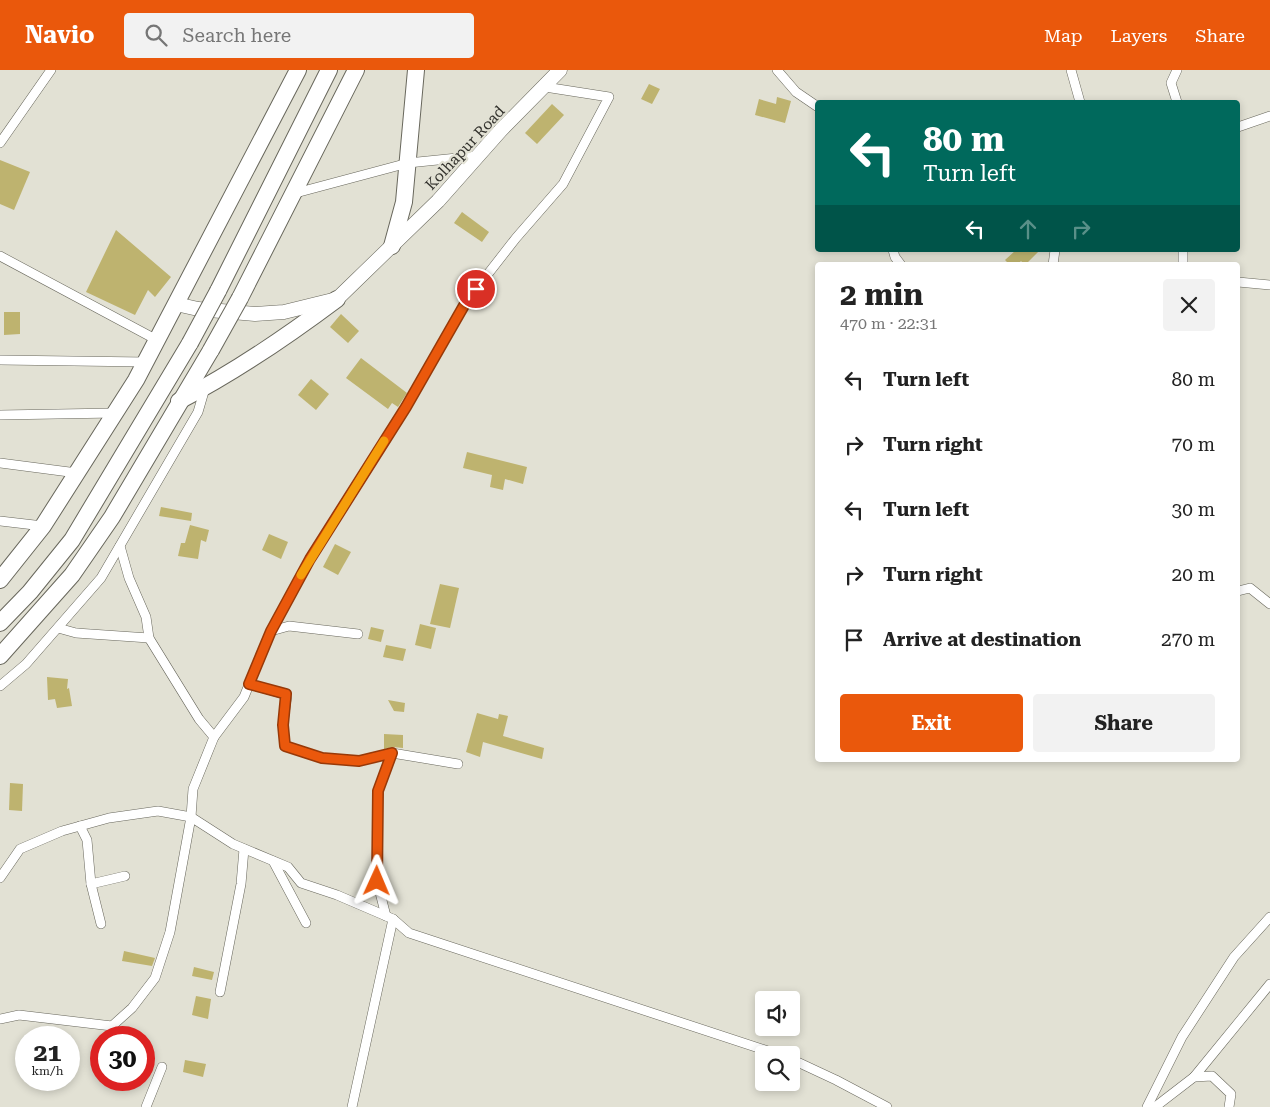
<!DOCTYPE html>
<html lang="en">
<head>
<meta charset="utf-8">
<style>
	:root { --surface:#fff; --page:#f2f2f2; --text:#222; --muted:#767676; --accent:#ea580c }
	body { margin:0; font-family:"Roboto Serif",serif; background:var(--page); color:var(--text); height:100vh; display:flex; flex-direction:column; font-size:19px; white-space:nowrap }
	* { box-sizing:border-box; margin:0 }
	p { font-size:16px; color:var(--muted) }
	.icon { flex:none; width:28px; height:28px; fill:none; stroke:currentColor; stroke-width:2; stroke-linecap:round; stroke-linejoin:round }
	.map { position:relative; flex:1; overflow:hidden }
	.sheet { position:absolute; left:815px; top:192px; width:425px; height:500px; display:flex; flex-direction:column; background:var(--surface); border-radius:5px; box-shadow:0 2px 8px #0003 }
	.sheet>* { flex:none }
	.banner { position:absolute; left:815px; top:30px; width:425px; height:152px; border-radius:5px; box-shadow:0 2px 8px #0003; background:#00695c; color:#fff; overflow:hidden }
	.controls { position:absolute; left:755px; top:921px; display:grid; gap:10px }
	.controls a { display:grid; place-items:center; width:45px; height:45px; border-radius:5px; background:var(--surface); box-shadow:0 2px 8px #0003; font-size:25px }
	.speed { position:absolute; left:15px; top:956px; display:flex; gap:10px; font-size:25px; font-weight:700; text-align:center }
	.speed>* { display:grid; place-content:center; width:65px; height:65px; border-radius:50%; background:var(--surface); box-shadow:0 2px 8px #0003; line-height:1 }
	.speed small { font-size:12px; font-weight:400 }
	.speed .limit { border:8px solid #d22; background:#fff; color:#111 }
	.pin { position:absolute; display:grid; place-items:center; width:42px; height:42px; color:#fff; margin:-21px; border:2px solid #fff; border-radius:50%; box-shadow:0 1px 5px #0007 }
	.me { position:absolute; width:55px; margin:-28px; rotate:1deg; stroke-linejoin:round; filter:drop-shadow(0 0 4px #0008) }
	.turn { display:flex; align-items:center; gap:18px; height:105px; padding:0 25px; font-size:22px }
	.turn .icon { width:65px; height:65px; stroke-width:2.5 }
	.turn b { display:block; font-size:35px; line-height:42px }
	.lanes { display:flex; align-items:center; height:48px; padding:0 25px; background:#0003; justify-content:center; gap:25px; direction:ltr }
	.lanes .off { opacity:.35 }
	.round { display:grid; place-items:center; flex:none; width:52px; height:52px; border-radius:5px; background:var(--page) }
	.overview { display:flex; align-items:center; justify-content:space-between; height:85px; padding:0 25px }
	h1 { font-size:30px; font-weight:700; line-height:38px }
	.primary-button { display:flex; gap:10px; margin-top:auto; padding:10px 25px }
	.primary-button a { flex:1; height:58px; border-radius:5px; background:var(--accent); color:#fff; font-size:20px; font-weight:700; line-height:58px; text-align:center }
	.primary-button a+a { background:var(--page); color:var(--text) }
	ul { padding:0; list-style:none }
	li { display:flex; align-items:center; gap:15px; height:65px; padding:0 25px }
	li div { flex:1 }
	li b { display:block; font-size:19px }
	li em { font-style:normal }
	header { display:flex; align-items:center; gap:30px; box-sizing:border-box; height:70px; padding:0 25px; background:var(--accent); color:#fff }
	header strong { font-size:24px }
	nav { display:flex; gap:28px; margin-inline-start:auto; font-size:18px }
	.search { width:350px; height:45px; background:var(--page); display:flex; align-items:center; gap:12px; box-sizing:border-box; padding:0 18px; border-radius:5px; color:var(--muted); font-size:19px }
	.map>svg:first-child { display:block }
</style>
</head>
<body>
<header>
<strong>Navio</strong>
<div class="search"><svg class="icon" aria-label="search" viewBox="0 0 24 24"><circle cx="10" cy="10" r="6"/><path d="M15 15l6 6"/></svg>Search here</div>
<nav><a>Map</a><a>Layers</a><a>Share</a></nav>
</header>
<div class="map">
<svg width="1270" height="1037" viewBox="0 0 1270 1037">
	<rect width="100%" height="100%" fill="#e2e1d4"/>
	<g fill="#beb36f">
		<polygon points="649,14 660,19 652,34 641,29"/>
		<polygon points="777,27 791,31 785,53 755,45 759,29 776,34"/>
		<polygon points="552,34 564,45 537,74 525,63"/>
		<polygon points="0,90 30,102 14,140 0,134"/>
		<polygon points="462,142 489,162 482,172 454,153"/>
		<polygon points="116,160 171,207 155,227 148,220 135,245 86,222"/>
		<polygon points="1016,180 1040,180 1025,195 1021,191 1017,195 1010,195 1005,190"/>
		<polygon points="4,242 20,242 20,264 4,265"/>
		<polygon points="341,244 359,261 348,273 330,257"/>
		<polygon points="361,288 407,323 398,337 392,333 388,339 346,308"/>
		<polygon points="311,309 329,324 316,340 298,325"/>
		<polygon points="467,382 527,397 523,414 505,409 503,420 490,417 492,405 463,398"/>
		<polygon points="161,437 192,443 191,451 159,446"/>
		<polygon points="190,455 209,460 206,472 201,470 198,489 178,486 181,473 185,473"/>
		<polygon points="269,464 288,472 281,489 262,480"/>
		<polygon points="335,474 351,482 338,505 323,497"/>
		<polygon points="440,514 459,518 450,558 430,554"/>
		<polygon points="420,554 436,558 431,579 415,575"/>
		<polygon points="371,557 384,560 381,572 368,569"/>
		<polygon points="386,575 406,579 403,591 383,587"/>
		<polygon points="47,607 68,609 67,619 69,618 72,636 57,638 55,629 48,630"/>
		<polygon points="388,630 405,633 404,642 394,641"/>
		<polygon points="477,643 498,649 499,644 508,646 503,666 544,678 542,689 483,672 480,687 466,682"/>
		<polygon points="384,664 403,665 403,678 393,677 384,679"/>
		<polygon points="10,713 23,714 22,741 9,740"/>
		<polygon points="124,881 155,888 152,896 122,891"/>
		<polygon points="194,897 214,902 212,910 192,906"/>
		<polygon points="196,926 211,929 208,949 192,945"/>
		<polygon points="185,990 206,994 203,1007 183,1002"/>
	</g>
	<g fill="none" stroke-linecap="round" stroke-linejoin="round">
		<defs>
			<g id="street">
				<polyline points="777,0 796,22 818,37"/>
				<polyline points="1071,0 1080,32"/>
				<polyline points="1177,0 1171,13 1177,32"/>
				<polyline points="1238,57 1270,46"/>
				<polyline points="0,73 51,0"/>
				<polyline points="292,124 408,93 477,86"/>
				<polyline points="893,180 895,187 901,195"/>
				<polyline points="0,186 157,270"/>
				<polyline points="1053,195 1055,180"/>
				<polyline points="1183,195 1183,180"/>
				<polyline points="1238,212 1270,215"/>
				<polyline points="0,290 146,292"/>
				<polyline points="0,345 115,343"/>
				<polyline points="0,393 77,403"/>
				<polyline points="0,451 43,456"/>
				<polyline points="120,476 129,508 146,547 149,568 199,649 214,667"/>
				<polyline points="1238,521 1250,518 1270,534"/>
				<polyline points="58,558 76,563 149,568"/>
				<polyline points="271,561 289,556 358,564"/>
				<polyline points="249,614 287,625 283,655 285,676 322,688 359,691 392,683"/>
				<polyline points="0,616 26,594 101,508 198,342 205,318"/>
				<polyline points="80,756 87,770 91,814 101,854"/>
				<polyline points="273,791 306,853"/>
				<polyline points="0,808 20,779 62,761 109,748 158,741 191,747 193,719 214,667 244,627 271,561 310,489 406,337 466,232 516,168 563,114 609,27 545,17"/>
				<polyline points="91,814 125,806"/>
				<polyline points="386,846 377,811 378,721 392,683 458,694"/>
				<polyline points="393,849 409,863 780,985"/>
				<polyline points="220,922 241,814 244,779"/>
				<polyline points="0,949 19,945 112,956 132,938 155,908 170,862 191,747 233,774 288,797 301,813 337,825 393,849 352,1037"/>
				<polyline points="791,989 836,1010 887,1037"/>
				<polyline points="1194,1007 1270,914"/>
				<polyline points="146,1037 162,997"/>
				<polyline points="1147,1037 1182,967 1234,887 1270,847"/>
				<polyline points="1155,1037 1194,1007 1212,1006 1231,1024 1229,1037"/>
			</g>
			<polyline id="primary" points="176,234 198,239 255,244 284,242 337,229 438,131 500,61 560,0"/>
			<g id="highway">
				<polyline points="392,176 404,132 416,0"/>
				<polyline points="218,221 329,0"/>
				<polyline points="240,228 356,0"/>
				<path d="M179,331C233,303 289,265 337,229"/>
				<polyline points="0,510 43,456 136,310 298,0"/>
				<polyline points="0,553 30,522 72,470 190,273"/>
				<polyline points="0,586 72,505 112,447 211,280"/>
			</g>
		</defs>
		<use href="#street" stroke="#68675c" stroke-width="10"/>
		<use href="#primary" stroke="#68675c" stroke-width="15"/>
		<use href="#highway" stroke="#68675c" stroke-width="18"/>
		<use href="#street" stroke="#fff" stroke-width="9"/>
		<use href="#primary" stroke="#fff" stroke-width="14"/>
		<use href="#highway" stroke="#fff" stroke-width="16"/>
		<defs>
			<g id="highway-bridge">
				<polyline points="190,273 218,221"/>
				<polyline points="211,280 240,228"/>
			</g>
		</defs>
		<use href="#highway-bridge" stroke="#68675c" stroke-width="18" stroke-linecap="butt"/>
		<use href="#highway-bridge" stroke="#fff" stroke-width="16"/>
	</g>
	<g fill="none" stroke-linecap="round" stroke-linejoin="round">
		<defs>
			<polyline id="route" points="377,811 378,721 392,683 359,691 322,688 285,676 283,655 286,624 249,614 271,561 310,489 406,337 466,232 476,219"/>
		</defs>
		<use href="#route" stroke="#983908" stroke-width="12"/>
		<use href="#route" stroke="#ea580c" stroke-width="9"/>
		<polyline stroke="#f59e0b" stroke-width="9" points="301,505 384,371"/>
	</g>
	<g text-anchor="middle" stroke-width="4.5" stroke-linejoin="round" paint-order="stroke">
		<g font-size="15" fill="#32312c" stroke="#e2e1d4">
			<text transform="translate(465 78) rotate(-47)" y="5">Kolhapur Road</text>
		</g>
	</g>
</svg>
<div class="controls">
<a><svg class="icon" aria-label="sound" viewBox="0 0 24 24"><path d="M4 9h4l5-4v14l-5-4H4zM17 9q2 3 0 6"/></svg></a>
<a><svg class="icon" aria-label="search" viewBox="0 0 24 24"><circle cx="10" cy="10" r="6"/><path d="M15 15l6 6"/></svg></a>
</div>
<div class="speed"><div>21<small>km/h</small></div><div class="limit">30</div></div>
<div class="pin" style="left:476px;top:219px;background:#d93025"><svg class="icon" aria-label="arrive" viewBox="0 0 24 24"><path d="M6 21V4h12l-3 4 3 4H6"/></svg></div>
<svg class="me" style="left:377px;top:811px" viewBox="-20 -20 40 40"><path d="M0-17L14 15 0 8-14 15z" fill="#ea580c" stroke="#fff" stroke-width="4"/></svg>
<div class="banner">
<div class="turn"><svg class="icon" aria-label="left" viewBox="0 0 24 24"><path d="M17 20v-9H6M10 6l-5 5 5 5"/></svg><div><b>80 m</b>Turn left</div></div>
<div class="lanes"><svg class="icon" aria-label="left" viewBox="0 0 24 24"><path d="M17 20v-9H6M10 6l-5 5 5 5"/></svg><svg class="icon off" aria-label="ahead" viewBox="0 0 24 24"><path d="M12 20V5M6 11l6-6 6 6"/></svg><svg class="icon off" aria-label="right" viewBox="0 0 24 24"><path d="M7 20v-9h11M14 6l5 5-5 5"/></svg></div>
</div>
<section class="sheet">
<div class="overview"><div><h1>2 min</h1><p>470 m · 22:31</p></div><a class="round"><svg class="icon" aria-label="close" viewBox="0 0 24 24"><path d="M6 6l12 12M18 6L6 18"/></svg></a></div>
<ul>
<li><svg class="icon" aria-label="left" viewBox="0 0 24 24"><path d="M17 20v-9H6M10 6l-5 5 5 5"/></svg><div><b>Turn left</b></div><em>80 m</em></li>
<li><svg class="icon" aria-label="right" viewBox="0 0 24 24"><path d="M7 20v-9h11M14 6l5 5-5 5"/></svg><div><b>Turn right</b></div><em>70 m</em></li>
<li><svg class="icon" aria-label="left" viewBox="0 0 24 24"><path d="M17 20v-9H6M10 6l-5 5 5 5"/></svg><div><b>Turn left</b></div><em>30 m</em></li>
<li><svg class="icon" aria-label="right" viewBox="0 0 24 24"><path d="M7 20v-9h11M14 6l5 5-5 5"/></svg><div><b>Turn right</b></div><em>20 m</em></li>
<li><svg class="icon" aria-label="arrive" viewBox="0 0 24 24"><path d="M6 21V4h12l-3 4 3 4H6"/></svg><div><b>Arrive at destination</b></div><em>270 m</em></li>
</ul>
<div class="primary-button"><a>Exit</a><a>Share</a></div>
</section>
</div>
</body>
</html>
